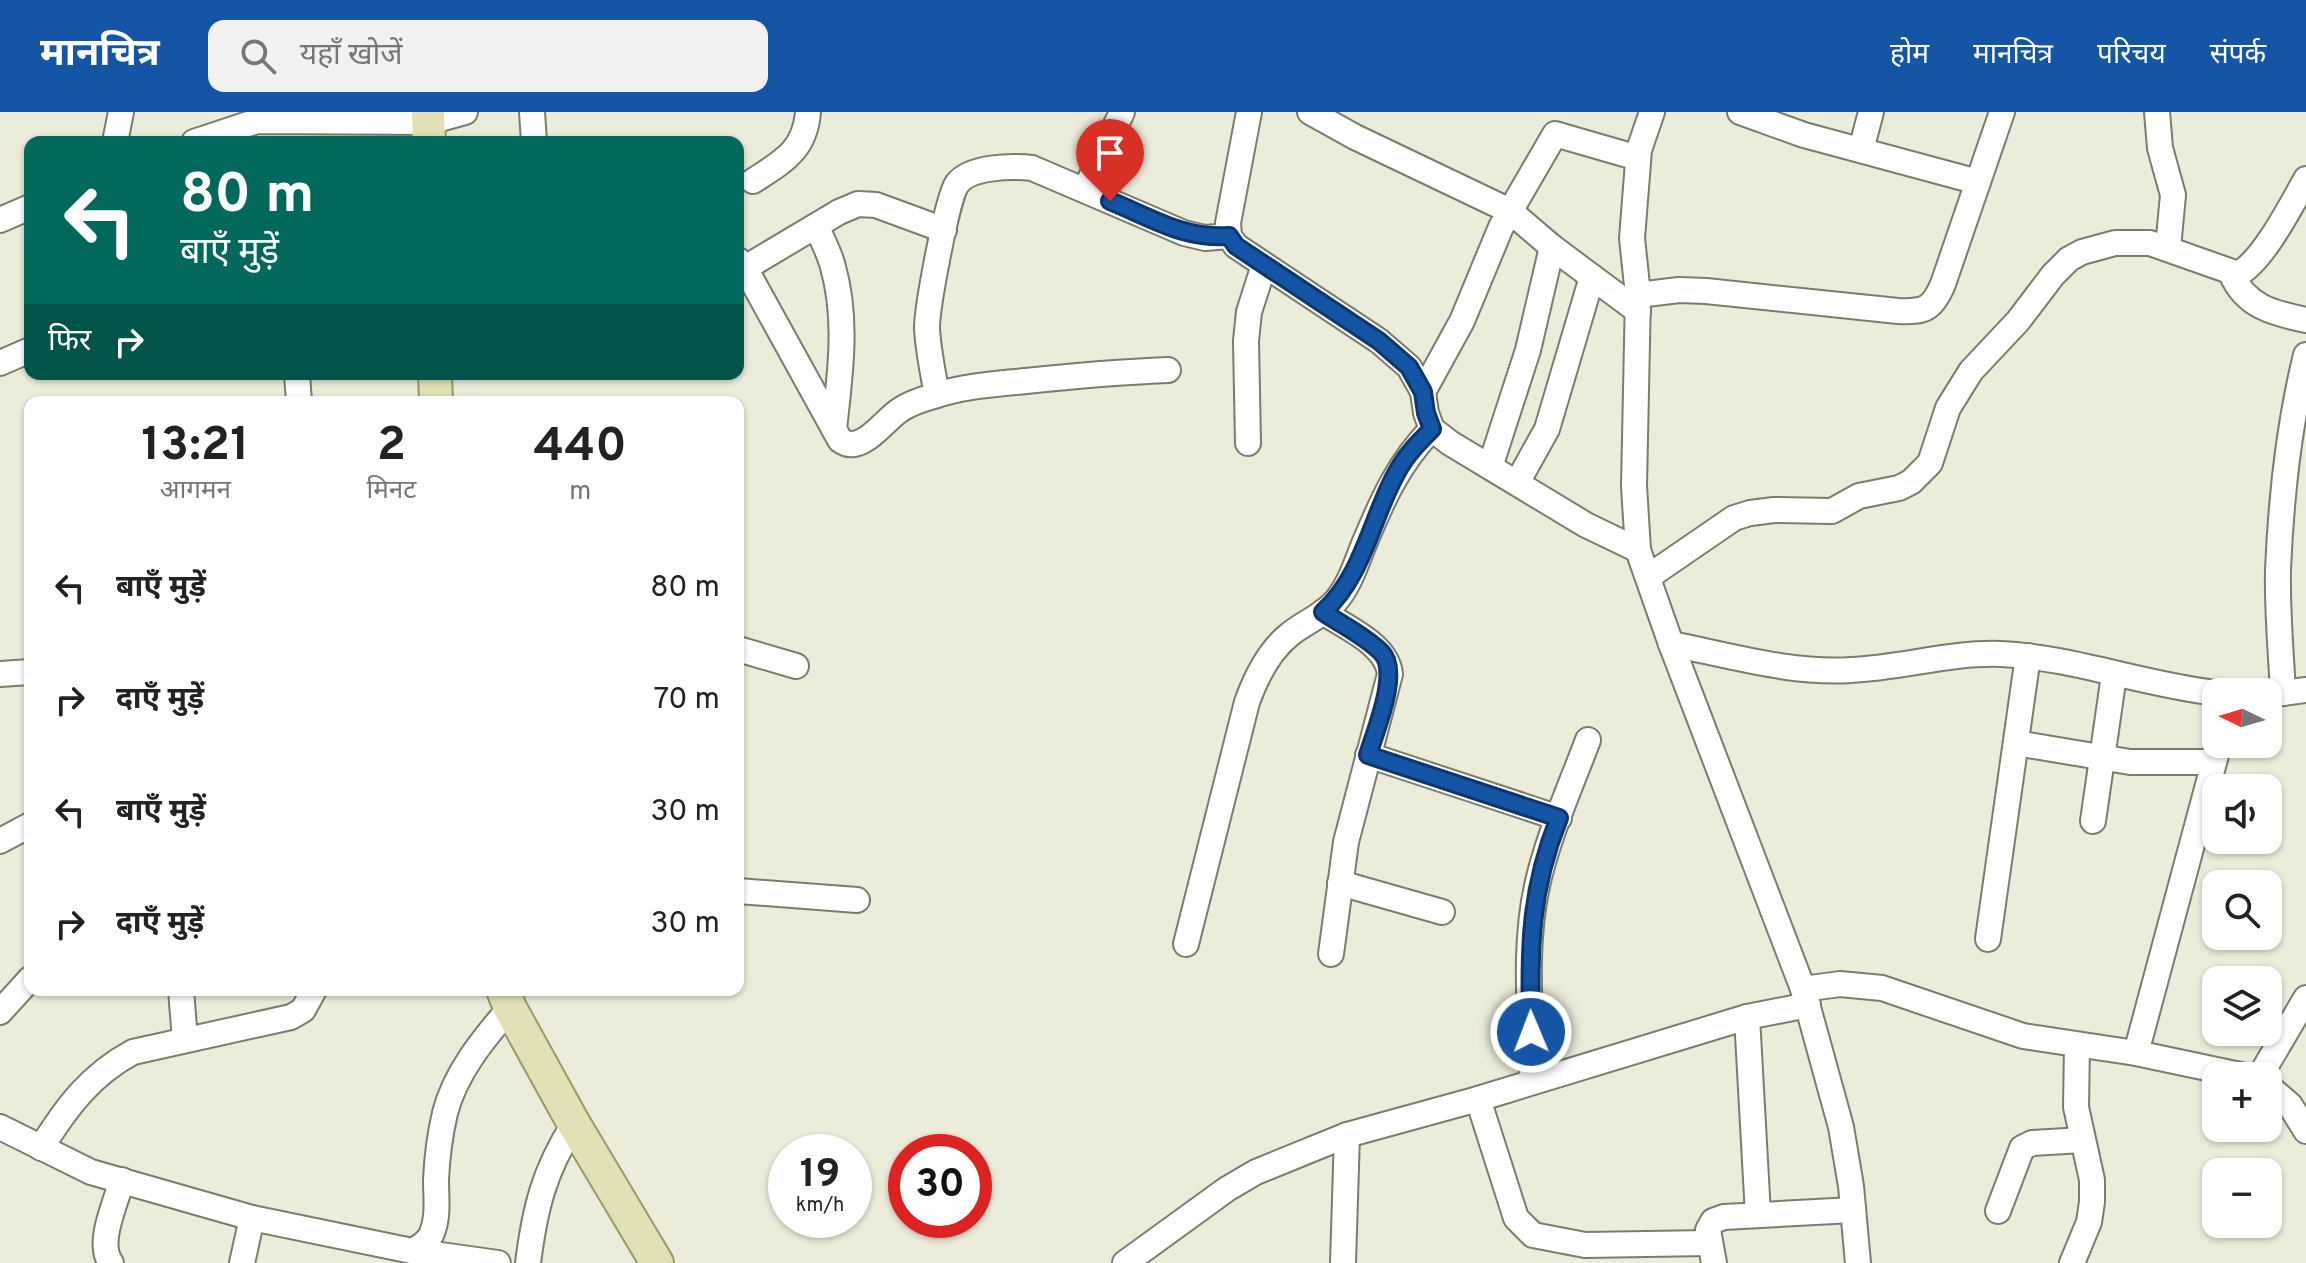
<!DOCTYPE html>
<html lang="hi">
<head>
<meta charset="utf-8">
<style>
	:root { --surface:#fff; --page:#f2f2f2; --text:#222; --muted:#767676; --accent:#1455a5 }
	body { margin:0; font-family:Overpass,"Noto Sans Devanagari",sans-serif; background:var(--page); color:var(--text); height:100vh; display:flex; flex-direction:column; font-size:30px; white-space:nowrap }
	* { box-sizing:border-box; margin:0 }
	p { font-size:26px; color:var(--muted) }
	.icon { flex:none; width:44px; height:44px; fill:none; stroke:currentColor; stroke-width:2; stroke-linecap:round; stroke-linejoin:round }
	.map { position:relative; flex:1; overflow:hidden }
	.sheet { position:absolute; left:24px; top:284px; width:720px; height:600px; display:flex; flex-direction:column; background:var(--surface); border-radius:16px; box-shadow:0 2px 6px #0004 }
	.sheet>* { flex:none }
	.banner { position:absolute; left:24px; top:24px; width:720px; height:244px; border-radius:16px; box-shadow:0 2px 6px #0004; background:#00695c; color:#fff; overflow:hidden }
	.needle { width:52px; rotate:275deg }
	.buttons { position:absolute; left:2202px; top:566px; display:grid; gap:16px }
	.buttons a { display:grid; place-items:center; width:80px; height:80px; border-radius:16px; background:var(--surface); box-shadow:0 2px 6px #0004; font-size:40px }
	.speed { position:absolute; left:768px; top:1022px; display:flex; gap:16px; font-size:40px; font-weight:700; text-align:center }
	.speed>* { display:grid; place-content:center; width:104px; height:104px; border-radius:50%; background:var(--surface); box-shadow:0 2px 6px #0004; line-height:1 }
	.speed small { font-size:20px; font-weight:400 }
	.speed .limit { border:12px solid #d22; background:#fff; color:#111 }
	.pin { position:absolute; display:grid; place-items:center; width:68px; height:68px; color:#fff; margin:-82px -34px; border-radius:50% 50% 50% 0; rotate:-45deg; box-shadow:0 0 8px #0007 }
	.pin .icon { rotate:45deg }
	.me { position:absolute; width:88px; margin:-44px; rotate:359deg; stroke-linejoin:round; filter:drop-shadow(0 0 6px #0008) }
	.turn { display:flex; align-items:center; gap:28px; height:168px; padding:0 24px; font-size:36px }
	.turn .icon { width:104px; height:104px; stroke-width:2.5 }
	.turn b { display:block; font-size:56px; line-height:68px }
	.then { display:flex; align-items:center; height:76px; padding:0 24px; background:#0003; gap:16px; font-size:30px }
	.eta { display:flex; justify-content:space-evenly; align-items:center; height:136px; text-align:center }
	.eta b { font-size:48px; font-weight:700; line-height:56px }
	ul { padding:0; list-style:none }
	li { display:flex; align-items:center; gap:24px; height:112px; padding:0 24px }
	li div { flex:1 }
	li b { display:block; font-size:30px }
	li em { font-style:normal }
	header { display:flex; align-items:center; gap:48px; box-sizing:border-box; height:112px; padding:0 40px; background:var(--accent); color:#fff }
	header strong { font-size:38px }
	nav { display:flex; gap:44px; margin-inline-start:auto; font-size:28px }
	.search { width:560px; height:72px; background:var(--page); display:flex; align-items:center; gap:20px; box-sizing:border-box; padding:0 28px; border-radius:16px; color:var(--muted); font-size:30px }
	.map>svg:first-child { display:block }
</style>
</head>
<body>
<header>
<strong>मानचित्र</strong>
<div class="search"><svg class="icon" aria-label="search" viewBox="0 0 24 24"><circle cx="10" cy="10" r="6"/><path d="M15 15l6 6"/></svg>यहाँ खोजें</div>
<nav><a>होम</a><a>मानचित्र</a><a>परिचय</a><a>संपर्क</a></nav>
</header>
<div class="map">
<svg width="2306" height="1151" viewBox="0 0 2306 1151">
	<rect width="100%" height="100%" fill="#ececdb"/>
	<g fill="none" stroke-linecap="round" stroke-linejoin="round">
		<defs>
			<g id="minor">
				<polyline points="532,0 534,30"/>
				<polyline points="1249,0 1228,111 1229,124 1236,134 1379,229 1409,255 1423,280 1426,301 1432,317 1450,331 1586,413 1638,438"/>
				<polyline points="1310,0 1355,25 1510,99 1552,135 1638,199"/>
				<polyline points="1652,0 1639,38 1632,126 1638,183 1634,374 1638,438 1671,532 1803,877 1841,1015 1851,1074 1858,1151"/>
				<polyline points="1740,0 1804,23 1978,70"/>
				<polyline points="2157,0 2160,36 2173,83 2168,136"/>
				<polyline points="115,30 121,0"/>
				<polyline points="194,30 257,9 429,10 465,0"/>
				<polyline points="1861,38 1871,0"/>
				<path d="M753,69C782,50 805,39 808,0"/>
				<polyline points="1085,78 1122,0"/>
				<polyline points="0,108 30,95"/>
				<path d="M817,115C822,128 830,142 833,155C848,208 840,263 834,317"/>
				<path d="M738,148L745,156L840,328C861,344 883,309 900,298C910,291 923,287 934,284C963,274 995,272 1026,269C1073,264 1120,260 1168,258"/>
				<polyline points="745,156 839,100 858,92 876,93 944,118"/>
				<path d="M2231,161C2245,194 2272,201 2306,208"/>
				<path d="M1638,183L1679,178L1706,179L1898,199C1924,200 1932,198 1943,172L2002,0"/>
				<polyline points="0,251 30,238"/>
				<polyline points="297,262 299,290"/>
				<polyline points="1423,280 1462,209 1501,115 1555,22 1638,46"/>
				<path d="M937,283C933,261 928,238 927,216C927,196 947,86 957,72C970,54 1012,54 1032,56L1184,121L1205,126L1229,124"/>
				<polyline points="1248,331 1246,229 1249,200 1264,153"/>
				<polyline points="1490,355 1528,238 1552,135"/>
				<polyline points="1517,371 1547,317 1592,165"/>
				<path d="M1648,465L1734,406L1750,401L1774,398L1832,399L1859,384L1899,376L1911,370L1930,351L1948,296L1971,259L2018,209L2053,163L2069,147L2082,140L2115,131H2150L2238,162C2263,149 2292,92 2306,67"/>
				<path d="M1323,500C1346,516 1387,532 1390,562L1346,730L1331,842"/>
				<path d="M1671,532C1729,543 1791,562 1851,558C1901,556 1951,540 2001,542C2071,545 2145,573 2216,581"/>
				<polyline points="738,537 796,554"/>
				<polyline points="0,562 30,560"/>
				<path d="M2283,581C2281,540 2277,499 2278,458C2281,386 2289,312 2306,243"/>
				<polyline points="2268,583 2306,578"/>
				<polyline points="2016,631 2130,650 2214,650"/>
				<polyline points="1368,643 1559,706"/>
				<polyline points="2093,709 2114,563"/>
				<polyline points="0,729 30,713"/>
				<polyline points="1340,771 1442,800"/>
				<polyline points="738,779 857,788"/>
				<polyline points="1988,827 2028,544"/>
				<path d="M1186,832L1247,590C1256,565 1268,540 1289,523C1303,511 1321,505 1334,491C1349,475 1356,452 1364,432C1382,389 1399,350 1432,317"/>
				<polyline points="1803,877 1840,872 1882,876 2023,924 2136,941 2245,964"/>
				<polyline points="181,878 185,928"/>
				<polyline points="0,900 30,867"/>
				<polyline points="1747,905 1758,1103"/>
				<polyline points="2136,941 2219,632"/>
				<polyline points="2260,964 2306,886"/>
				<path d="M1532,970C1531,906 1523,837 1537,774C1548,724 1570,676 1588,628"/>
				<polyline points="2268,974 2290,993 2306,1019"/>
				<polyline points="1478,987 1516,1106 1533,1123 1585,1133 1708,1131"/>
				<path d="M0,1015L91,1060L252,1106L412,1139C420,1135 427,1131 431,1123C439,1106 436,1086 436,1068C437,1046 440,1022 445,1001C455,961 484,926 510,896"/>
				<path d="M41,1036C66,996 90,963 133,940L291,905L303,898L314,878"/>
				<polyline points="1998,1099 2022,1036 2032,1031 2082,1028"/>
				<polyline points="412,1139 498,1151"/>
				<path d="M111,1151C96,1131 116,1091 122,1068"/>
				<polyline points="242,1151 252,1106"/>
				<path d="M528,1151C535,1096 544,1059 574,1012"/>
				<polyline points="1125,1151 1227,1077 1256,1060 1347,1023 1478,987 1747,905 1808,893"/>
				<polyline points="1343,1151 1347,1023"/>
				<polyline points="1714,1151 1708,1118 1713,1109 1724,1105 1853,1098"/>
				<polyline points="2072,1151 2089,1110 2092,1090 2092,1068 2076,995 2077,934"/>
			</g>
			<g id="major">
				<polyline points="428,0 429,30"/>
				<polyline points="435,262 436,290"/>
				<polyline points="503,878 510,896 574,1012 657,1151"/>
			</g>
		</defs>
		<use href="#minor" stroke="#7c7c6d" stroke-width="28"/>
		<use href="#major" stroke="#999867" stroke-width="36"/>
		<use href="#minor" stroke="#fff" stroke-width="24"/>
		<use href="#major" stroke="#e2e1b6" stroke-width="32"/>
	</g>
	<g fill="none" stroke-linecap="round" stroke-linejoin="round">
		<defs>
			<path id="route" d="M1110,89C1152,106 1183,127 1229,124L1236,134L1379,229L1409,255L1423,280L1426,301L1432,317C1419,330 1406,343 1397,360C1372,404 1363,465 1323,500C1342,513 1365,524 1381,540C1401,559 1375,619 1368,643L1559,706C1528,783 1530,839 1531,920"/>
		</defs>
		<use href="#route" stroke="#0d376b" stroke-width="20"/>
		<use href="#route" stroke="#1455a5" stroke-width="14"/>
	</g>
</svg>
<div class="buttons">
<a><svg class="needle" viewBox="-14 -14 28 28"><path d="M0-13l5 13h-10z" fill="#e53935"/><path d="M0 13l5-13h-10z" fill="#767676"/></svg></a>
<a><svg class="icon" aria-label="sound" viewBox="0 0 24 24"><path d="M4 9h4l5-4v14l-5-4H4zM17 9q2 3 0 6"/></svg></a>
<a><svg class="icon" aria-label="search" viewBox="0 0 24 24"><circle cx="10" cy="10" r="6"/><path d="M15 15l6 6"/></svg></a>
<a><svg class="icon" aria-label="layers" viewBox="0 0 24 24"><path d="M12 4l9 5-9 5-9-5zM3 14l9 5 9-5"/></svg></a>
<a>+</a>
<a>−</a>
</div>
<div class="speed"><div>19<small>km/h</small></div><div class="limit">30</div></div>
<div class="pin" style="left:1110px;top:89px;background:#d93025"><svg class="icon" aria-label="arrive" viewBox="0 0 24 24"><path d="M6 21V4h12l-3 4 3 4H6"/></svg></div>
<svg class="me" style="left:1531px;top:920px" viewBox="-20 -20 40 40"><circle r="17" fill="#1455a5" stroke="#fff" stroke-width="3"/><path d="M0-11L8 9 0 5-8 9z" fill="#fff"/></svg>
<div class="banner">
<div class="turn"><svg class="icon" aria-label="left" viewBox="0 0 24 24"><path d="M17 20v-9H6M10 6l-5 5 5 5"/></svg><div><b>80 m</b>बाएँ मुड़ें</div></div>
<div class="then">फिर<svg class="icon" aria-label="right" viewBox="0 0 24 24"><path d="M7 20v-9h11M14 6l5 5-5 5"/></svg></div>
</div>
<section class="sheet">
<div class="eta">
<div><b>13:21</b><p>आगमन</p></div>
<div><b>2</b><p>मिनट</p></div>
<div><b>440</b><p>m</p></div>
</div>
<ul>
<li><svg class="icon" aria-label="left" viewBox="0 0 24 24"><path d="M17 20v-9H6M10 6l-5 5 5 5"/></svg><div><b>बाएँ मुड़ें</b></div><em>80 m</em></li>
<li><svg class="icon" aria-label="right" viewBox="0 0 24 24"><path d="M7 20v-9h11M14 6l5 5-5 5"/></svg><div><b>दाएँ मुड़ें</b></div><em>70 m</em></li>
<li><svg class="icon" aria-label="left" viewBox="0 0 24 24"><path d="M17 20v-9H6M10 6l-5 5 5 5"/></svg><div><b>बाएँ मुड़ें</b></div><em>30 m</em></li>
<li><svg class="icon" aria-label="right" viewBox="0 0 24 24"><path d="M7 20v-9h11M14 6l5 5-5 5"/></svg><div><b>दाएँ मुड़ें</b></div><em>30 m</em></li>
</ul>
</section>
</div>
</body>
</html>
